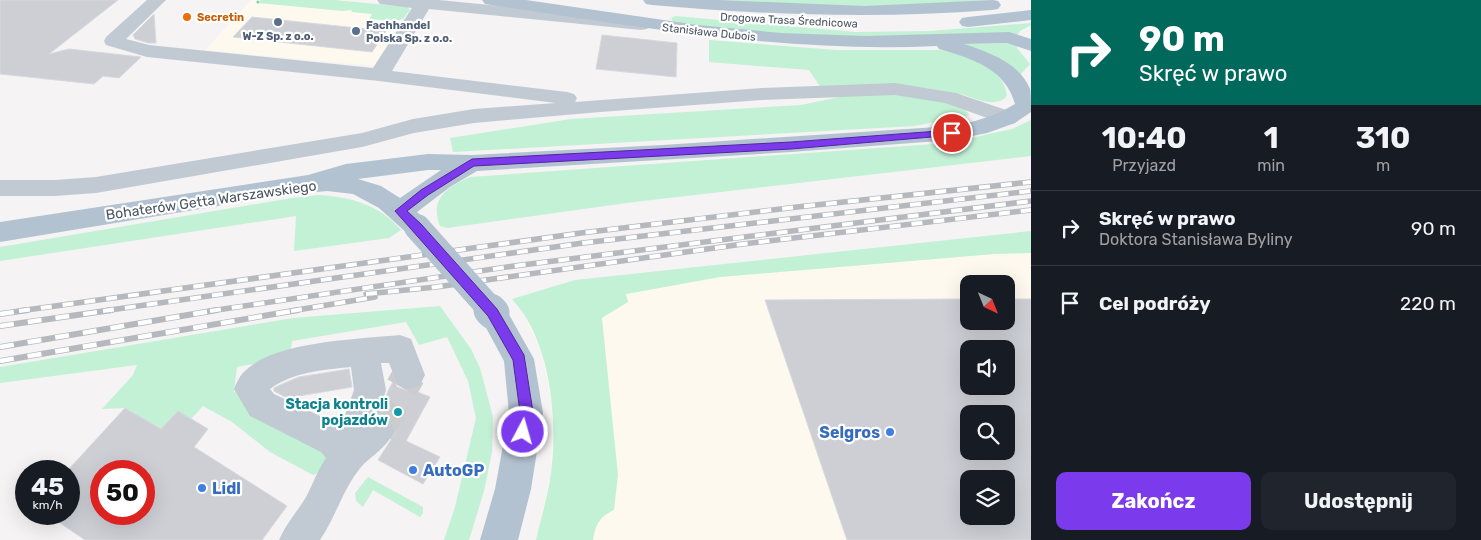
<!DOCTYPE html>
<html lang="pl">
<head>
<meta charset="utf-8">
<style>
	:root { --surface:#171b24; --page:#20242c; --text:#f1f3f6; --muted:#9ea1a6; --line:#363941; --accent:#7c3aed }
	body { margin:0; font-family:Rubik,sans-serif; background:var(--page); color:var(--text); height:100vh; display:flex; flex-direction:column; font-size:19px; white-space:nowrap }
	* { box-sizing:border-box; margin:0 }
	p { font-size:16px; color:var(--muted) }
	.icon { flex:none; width:28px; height:28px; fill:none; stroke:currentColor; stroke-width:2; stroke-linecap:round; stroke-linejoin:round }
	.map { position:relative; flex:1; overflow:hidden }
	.side { display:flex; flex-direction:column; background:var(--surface); width:450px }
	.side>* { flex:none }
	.hud { background:#00695c; color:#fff; overflow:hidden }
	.needle { width:32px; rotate:137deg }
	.controls { position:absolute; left:960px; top:275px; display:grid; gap:10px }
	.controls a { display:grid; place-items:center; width:55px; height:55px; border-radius:10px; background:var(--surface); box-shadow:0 5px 20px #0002; font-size:25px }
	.speed { position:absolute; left:15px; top:460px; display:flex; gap:10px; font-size:25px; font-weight:700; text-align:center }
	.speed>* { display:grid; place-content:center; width:65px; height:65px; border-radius:50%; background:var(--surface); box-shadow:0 5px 20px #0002; line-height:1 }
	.speed small { font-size:12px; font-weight:400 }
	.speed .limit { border:8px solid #d22; background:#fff; color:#111 }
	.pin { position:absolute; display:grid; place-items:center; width:42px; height:42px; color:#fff; margin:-21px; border:2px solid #fff; border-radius:50%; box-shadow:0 1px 5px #0007 }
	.me { position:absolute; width:55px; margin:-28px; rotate:6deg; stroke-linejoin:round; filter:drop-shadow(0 0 4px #0008) }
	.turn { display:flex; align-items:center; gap:18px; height:105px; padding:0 25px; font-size:22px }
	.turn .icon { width:65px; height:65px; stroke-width:2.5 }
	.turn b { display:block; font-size:35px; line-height:42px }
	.eta { display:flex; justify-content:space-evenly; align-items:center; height:85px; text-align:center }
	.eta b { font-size:30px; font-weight:700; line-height:35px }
	.cta { display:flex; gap:10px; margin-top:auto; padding:10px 25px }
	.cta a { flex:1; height:58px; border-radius:10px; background:var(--accent); color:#fff; font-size:20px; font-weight:700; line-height:58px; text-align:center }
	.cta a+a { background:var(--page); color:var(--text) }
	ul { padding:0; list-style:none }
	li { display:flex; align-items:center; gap:15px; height:75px; padding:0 25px; border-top:1px solid var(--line) }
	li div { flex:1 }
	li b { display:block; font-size:19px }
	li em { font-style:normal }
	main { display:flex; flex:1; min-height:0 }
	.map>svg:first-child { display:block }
</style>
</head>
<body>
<main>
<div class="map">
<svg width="1031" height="540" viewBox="0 0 1031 540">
	<rect width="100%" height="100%" fill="#f5f3f3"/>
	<g fill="#fdf9ef" fill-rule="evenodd">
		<polygon points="251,0 274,0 406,13 374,66 205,50"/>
		<path d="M1031,253V540H536L551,473L553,408L541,351L523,313L720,277L994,254ZM969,284H1006V321H969ZM969,349H1006V386H969ZM969,414H1006V451H969ZM969,479H1006V516H969Z"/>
	</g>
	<g fill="#c3f1d5">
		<polygon points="261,0 334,0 408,7 410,10 403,19 397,21 369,19 372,14 351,12 352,10 343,11 258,3"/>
		<path d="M695,0H992C893,12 794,4 695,0Z"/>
		<polygon points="675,16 855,32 930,31 1031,23 1031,25 1020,31 1017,36 825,37 730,30 673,22 671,18"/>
		<path d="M709,40L836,50H941C965,55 1004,66 1007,96C996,109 974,98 961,94L959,97L932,89L900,85L821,88L809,70L709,62Z"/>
		<polygon points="1016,43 1017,48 1030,64 1020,75 962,44"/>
		<polygon points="922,94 964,109 970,115 915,126 453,152 450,138 571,119 801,105 849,95"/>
		<path d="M1031,120V156L634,202L447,228L440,226C429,198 448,187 470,177L948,143L1012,129Z"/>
		<path d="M319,195C351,197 380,205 401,230L389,238L294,251L296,216L0,261V247L292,198Z"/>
		<path d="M1031,231V253L994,254L720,277L626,294L628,302L602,318L618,475L614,510C599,517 596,524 593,540H536C541,518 548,495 551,473C558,419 551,341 512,299L575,280Z"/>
		<polygon points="440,306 471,349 480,368 493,417 492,452 484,491 469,540 444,540 455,507 476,418 468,381 447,337 419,345 406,322 292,341 290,357 237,367 234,392 250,395 328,451 323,471 313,475 270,452 232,422 203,406 191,419 178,411 161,429 125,408 102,409 133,375 137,365 0,383 0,367 293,318"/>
		<polygon points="368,477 423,507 423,513 420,517 373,490 363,507 356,501 355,493"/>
	</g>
	<g fill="#cdcfd5" stroke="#d7d9de" fill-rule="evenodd">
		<polygon points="0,0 118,0 49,54 69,49 141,57 119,78 103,76 94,84 0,74"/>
		<polygon points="154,14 156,43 149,43 135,39 133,35"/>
		<polygon points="252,17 386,31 372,52 233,37"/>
		<polygon points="602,35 677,43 676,77 596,69"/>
		<path d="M969,299V321H1006V299H1031V540H847L765,300ZM969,349H1006V386H969ZM969,414H1006V451H969ZM969,479H1006V516H969Z"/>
		<polygon points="349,369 352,387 287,398 274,391 274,388 280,385 299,377"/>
		<polygon points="394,380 397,387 408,391 416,388 415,391 430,397 406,441 440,457 423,484 378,460 396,432 391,418 380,414 388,391"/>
		<path d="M125,408L161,429L178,411L208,429L194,447L287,506L262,540H85L47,514H69V469ZM101,471H144V514H101Z"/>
	</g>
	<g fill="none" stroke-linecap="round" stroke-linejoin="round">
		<polyline stroke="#caccce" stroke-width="33" stroke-dasharray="33 17" stroke-linecap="butt" points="377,431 409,375"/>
		<polyline stroke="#7ad0a6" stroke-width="2.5" stroke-dasharray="2.5 2" stroke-linecap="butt" points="257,3 260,0"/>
		<g fill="#c1cad2" fill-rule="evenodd">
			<polygon points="147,0 166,0 126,39 149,45 373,68 412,8 380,4 377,0 439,0 641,20 647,21 650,25 647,29 641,30 429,9 392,71 567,92 574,94 577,98 575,102 762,88 895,83 956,93 1015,113 1018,118 1015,123 1007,125 945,103 895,95 762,100 600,112 474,123 414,133 362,147 96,193 55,196 0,196 0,180 55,180 96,177 362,133 413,119 474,109 556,103 379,81 147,57 106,45 104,41 106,37"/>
			<path d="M400,335L411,339L425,375L420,385L409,389L398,385L389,363H381L386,390L378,415L389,419L394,431C386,450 369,456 358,471C342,492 335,518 320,540H279C286,524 297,512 306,497C313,484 317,471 326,458L321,452L250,416L234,389C237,382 240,375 246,370C276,341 360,339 400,335ZM351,367L354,390L341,426L274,394L270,389C293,372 322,370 351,367Z"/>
		</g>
		<g fill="#b3c2d1" fill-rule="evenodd">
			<path d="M482,0H526L698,25L781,33L866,36L1009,32L1031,39V51L1007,43L964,44C988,52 1020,63 1030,89C1031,95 1031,105 1031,112L1015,123L987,133L952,140L791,152L477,171L450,187L417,212L426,220L430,227L426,234L417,237L408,234L379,208L353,194L327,191L285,195L0,242V222L308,175L346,164L428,154L472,155L663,145L952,126C975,122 995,116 1015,104C1006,69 971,58 939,49L937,46C787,53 639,27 491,5L485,4ZM428,170H441L400,198L381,186L358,179Z"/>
			<path d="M643,0H718L865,6L993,0L998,1L1001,5L998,9L992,10C878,19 766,15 652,5L646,4Z"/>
			<polygon points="1031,10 1031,20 968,27 962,26 959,22 962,18 968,17"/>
			<polygon points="493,301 503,304 534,359 543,413 531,489 518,540 480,540 495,489 509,413 504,361 478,313 483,304"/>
		</g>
		<defs>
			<g id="rail-far1">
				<polyline points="366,294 436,287 743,244 1031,210"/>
				<polyline points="19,311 581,233 797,207 1031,182"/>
				<polyline points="103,311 583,243 1031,191"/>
				<polyline points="210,311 514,266 1031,201"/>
				<polyline points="291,311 375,297"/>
			</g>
			<g id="rail">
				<polyline points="0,314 28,310"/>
				<polyline points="0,326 112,310"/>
				<polyline points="0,347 217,310"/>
				<polyline points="0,361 298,310"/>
			</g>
		</defs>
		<use href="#rail-far1" stroke="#b5b8bd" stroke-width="5.5"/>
		<use href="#rail" stroke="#b5b8bd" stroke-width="6"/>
		<use href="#rail-far1" stroke="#fff" stroke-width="4" stroke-dasharray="11" stroke-linecap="butt"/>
		<use href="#rail" stroke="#fff" stroke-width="4.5" stroke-dasharray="14" stroke-linecap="butt"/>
		<polyline stroke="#b3c2d1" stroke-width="26" points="417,227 492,311"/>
		<polyline stroke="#b3c2d1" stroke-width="33" points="490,310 493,313"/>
	</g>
	<polygon fill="#7c3aed" stroke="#51269a" points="952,130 955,131 955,135 791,149 474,166 428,195 407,211 421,224 497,309 524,355 533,412 528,436 523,438 518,436 516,432 520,412 513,360 488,316 395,211 421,190 472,159 791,142"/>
	<circle fill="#e8710a" stroke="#fff" stroke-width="2" cx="187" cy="17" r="5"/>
	<g fill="#5c6f8a" stroke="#fff" stroke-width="2">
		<circle cx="278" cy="22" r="5"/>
		<circle cx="356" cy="31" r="5"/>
	</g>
	<circle fill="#0f9aa8" stroke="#fff" stroke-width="2" cx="398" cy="412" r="5"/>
	<g fill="#3f7fe0" stroke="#fff" stroke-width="2">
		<circle cx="890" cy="432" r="5"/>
		<circle cx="413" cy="470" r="5"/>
		<circle cx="202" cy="488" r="5"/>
	</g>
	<g text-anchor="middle" stroke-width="4.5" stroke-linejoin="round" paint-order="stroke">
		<g font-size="11" font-weight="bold" fill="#c56008" stroke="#fff" text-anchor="start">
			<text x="197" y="21">Secretin</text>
		</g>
		<g font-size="11" fill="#4a5661" stroke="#fff">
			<text transform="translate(789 20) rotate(3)" y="4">Drogowa Trasa Średnicowa</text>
			<text transform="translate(709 32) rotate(6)" y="4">Stanisława Dubois</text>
		</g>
		<g font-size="11" font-weight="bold" fill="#4e5e75" stroke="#fff" text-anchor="start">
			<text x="366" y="29">Fachhandel<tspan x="366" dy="13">Polska Sp. z o.o.</tspan></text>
			<text x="278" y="40" text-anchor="middle">W-Z Sp. z o.o.</text>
		</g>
		<g font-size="14" fill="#4a5661" stroke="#fff">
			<text transform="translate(211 200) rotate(-8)" y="5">Bohaterów Getta Warszawskiego</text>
		</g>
		<g font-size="14" font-weight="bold" fill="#0d838f" stroke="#fff" text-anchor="end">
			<text x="388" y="409">Stacja kontroli<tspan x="388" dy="16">pojazdów</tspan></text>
		</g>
		<g font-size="16" font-weight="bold" fill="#366cbe" stroke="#fff" text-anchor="start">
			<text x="880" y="438" text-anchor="end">Selgros</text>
			<text x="423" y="476">AutoGP</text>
			<text x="212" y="494">Lidl</text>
		</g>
	</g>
</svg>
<div class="controls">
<a><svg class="needle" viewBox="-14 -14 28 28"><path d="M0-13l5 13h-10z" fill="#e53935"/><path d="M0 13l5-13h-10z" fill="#9ea1a6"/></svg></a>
<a><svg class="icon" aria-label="sound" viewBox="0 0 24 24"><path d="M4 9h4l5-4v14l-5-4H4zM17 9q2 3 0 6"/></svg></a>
<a><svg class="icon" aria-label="search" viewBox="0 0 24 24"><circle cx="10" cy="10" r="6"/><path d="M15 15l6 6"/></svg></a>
<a><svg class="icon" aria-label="layers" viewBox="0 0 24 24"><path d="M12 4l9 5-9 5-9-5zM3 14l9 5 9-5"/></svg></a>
</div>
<div class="speed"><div>45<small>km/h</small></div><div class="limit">50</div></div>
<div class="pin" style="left:952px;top:133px;background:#d93025"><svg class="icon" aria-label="arrive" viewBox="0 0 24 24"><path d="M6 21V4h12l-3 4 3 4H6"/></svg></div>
<svg class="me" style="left:523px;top:432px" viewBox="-20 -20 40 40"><circle r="17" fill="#7c3aed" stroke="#fff" stroke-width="3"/><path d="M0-11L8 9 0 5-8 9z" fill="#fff"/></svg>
</div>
<section class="side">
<div class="hud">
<div class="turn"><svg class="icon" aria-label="right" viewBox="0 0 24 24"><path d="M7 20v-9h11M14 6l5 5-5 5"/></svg><div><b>90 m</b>Skręć w prawo</div></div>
</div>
<div class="eta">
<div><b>10:40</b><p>Przyjazd</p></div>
<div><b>1</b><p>min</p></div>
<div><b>310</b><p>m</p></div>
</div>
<ul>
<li><svg class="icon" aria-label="right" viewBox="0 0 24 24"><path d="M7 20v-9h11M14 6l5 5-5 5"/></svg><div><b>Skręć w prawo</b><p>Doktora Stanisława Byliny</p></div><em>90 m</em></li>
<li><svg class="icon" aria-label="arrive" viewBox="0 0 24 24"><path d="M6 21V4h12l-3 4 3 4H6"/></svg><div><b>Cel podróży</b></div><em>220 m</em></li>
</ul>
<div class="cta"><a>Zakończ</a><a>Udostępnij</a></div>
</section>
</main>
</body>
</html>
